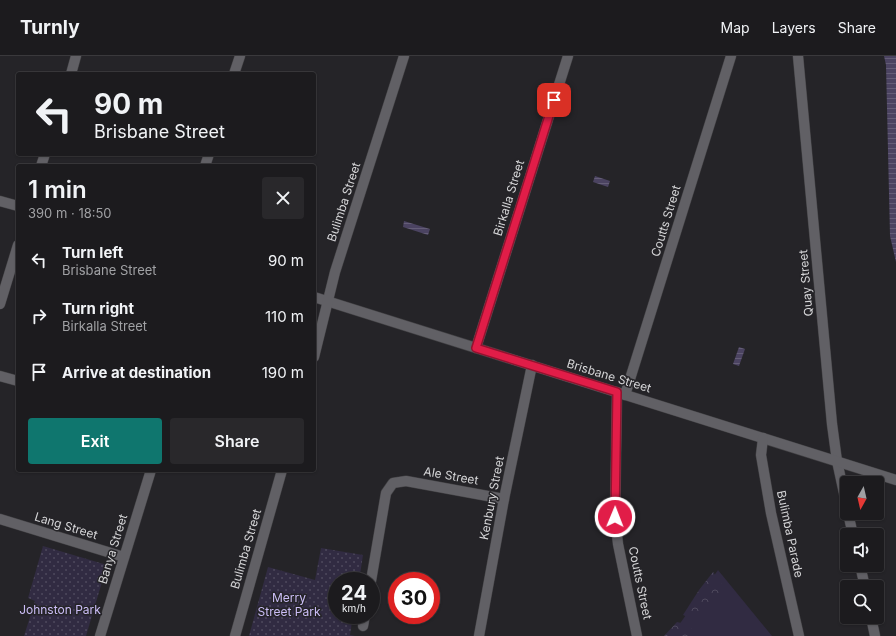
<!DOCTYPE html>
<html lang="en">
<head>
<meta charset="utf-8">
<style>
	:root { --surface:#1c1b1e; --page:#29282b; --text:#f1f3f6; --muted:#a0a1a4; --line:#3a393c; --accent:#0f766e }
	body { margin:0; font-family:Inter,sans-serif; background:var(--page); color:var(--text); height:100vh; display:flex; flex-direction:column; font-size:15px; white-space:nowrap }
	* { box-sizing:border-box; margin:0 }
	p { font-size:13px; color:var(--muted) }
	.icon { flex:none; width:22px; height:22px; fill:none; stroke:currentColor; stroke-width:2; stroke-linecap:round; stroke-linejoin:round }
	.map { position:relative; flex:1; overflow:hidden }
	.sheet { position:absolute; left:16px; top:108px; width:300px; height:308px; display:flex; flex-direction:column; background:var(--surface); border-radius:4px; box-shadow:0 1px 3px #0004,0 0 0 1px var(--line) }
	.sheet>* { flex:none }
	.guide { position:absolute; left:16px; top:16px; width:300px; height:84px; border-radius:4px; box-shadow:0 1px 3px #0004,0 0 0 1px var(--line); background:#1c1b1e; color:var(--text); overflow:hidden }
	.needle { width:26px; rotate:188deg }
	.fabs { position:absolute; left:840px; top:420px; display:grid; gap:8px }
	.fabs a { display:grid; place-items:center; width:44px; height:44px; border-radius:4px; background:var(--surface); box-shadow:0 1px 3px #0004,0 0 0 1px var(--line); font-size:20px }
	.speed { position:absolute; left:328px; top:516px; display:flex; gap:8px; font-size:20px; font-weight:700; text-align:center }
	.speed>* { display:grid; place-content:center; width:52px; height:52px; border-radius:50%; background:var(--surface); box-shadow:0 1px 3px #0004,0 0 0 1px var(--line); line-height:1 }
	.speed small { font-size:10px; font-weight:400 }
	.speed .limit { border:6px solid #d22; background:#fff; color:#111 }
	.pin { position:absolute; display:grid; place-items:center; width:34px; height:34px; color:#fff; margin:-17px; border-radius:8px; box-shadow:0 2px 6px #0006 }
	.me { position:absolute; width:44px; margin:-22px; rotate:1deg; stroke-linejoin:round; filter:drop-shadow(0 0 3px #0008) }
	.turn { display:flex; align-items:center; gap:14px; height:84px; padding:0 12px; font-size:18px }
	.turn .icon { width:52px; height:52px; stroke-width:2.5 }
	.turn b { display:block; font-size:28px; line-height:34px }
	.round { display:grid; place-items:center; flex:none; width:42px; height:42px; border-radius:4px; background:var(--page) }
	.head { display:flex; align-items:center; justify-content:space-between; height:68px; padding:0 12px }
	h1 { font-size:24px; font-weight:600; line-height:30px }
	.button { display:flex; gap:8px; margin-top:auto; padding:8px 12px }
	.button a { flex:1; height:46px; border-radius:4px; background:var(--accent); color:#fff; font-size:16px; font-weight:600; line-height:46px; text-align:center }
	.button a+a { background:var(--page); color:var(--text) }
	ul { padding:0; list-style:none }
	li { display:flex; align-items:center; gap:12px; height:56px; padding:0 12px }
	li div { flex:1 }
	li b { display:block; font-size:15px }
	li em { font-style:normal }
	header { display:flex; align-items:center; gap:24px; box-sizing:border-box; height:56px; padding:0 20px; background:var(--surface); border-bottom:1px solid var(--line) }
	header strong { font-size:19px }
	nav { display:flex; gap:22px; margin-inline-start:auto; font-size:14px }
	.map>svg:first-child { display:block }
</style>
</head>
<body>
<header>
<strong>Turnly</strong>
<nav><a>Map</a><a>Layers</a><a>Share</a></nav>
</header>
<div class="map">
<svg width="896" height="580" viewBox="0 0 896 580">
	<defs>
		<pattern id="forest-crowns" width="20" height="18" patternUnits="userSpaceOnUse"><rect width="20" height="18" fill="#312b42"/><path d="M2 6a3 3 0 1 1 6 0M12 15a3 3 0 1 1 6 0" fill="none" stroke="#4e495d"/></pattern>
		<pattern id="park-dots" width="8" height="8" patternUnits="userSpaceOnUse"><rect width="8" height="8" fill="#312b42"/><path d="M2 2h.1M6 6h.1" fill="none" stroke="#4e495d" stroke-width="1.8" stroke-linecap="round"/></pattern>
		<pattern id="water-rules" width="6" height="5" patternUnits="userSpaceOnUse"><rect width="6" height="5" fill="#4b4361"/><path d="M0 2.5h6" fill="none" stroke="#645d77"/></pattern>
	</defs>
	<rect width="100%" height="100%" fill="#252428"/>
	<polygon fill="#312b42" points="718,514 772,580 671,580"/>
	<g fill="url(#forest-crowns)">
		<polygon points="713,516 723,530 721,539 701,558 695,561 690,562 683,559 699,534"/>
		<polygon points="677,566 689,569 693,575 694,580 664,580"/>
	</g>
	<g fill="url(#park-dots)">
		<polygon points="43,490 107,509 86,580 24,580 35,545 28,542"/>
		<polygon points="321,492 363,499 359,525 337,525 337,559 353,559 350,579 355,580 249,580 268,511 315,524"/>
	</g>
	<g fill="url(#water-rules)">
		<polygon points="884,0 896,0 896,206 890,180 886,9"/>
		<polygon points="595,120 610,125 608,131 593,126"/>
		<polygon points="404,165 430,173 428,179 403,171"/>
		<polygon points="739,291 745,293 739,310 733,308"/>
	</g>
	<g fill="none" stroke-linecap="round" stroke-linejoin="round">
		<defs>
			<g id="street">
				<polyline points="798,0 832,368 837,405 847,451"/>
				<polyline points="71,18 76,0"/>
				<polyline points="234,18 240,0"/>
				<polyline points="41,110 45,98"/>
				<polyline points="205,110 209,98"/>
				<polyline points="0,145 18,150"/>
				<polyline points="314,241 896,424"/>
				<polyline points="0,248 18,189"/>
				<polyline points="476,292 568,0"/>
				<polyline points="314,301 335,216 404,0"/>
				<polyline points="0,320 18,325"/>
				<polyline points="617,336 615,461 618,488 637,580"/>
				<polyline points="625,339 731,0"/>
				<polyline points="763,382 761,399 771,457 799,580"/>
				<polyline points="848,457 853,479"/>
				<polyline points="0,463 124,501"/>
				<polyline points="860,509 865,531"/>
				<polyline points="371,525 386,437 393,427 406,425 504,443"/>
				<polyline points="871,561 875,580"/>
				<polyline points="363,570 365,559"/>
				<polyline points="100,580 151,414"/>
				<polyline points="235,580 282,414"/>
				<polyline points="479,580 504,443 532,309"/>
			</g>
		</defs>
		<use href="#street" stroke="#424144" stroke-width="11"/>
		<use href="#street" stroke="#616065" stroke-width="10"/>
	</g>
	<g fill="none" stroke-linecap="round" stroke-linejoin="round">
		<defs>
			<polyline id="route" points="554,44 476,292 617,336 615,461"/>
		</defs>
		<use href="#route" stroke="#92132f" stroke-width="10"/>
		<use href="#route" stroke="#e11d48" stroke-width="7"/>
	</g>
	<g text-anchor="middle" stroke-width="3" stroke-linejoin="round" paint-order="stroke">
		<g font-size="12" fill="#d5d5d7" stroke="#252428">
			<text transform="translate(509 142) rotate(-73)" y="4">Birkalla Street</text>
			<text transform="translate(344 146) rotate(-72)" y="4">Bulimba Street</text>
			<text transform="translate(666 165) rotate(-73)" y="4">Coutts Street</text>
			<text transform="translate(806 227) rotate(-95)" y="4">Quay Street</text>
			<text transform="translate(609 320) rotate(17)" y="4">Brisbane Street</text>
			<text transform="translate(451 420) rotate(10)" y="4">Ale Street</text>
			<text transform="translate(492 442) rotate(-79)" y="4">Kenbury Street</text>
			<text transform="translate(66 470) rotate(17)" y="4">Lang Street</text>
			<text transform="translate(790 478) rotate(78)" y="4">Bulimba Parade</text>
			<text transform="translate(113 493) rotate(-73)" y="4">Banya Street</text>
			<text transform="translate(246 493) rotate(-74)" y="4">Bulimba Street</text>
			<text transform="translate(640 527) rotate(78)" y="4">Coutts Street</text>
		</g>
		<g font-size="12" fill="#cbbdf6" stroke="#252428">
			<text x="289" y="546">Merry<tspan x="289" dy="14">Street Park</tspan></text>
			<text x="60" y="558">Johnston Park</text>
		</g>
	</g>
</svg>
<div class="fabs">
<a><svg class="needle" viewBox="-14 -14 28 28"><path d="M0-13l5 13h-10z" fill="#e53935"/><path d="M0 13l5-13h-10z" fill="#a0a1a4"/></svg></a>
<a><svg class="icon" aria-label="sound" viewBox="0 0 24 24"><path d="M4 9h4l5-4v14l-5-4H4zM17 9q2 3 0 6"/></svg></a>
<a><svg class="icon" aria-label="search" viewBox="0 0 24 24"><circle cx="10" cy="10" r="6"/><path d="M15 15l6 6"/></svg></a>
</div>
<div class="speed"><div>24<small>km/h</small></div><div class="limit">30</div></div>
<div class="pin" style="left:554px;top:44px;background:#d93025"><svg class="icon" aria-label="arrive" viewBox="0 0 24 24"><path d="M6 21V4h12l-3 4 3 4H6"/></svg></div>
<svg class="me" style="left:615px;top:461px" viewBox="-20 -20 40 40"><circle r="17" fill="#e11d48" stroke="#fff" stroke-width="3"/><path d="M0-11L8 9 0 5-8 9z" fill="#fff"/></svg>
<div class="guide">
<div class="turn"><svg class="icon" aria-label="left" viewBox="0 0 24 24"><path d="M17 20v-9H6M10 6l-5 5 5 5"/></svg><div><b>90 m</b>Brisbane Street</div></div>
</div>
<section class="sheet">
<div class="head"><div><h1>1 min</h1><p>390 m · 18:50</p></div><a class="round"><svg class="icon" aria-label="close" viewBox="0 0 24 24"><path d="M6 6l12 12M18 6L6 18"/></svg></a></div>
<ul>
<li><svg class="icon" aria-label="left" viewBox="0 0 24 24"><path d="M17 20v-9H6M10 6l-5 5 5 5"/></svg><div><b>Turn left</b><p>Brisbane Street</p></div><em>90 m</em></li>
<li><svg class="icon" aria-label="right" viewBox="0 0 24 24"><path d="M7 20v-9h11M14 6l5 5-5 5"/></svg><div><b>Turn right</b><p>Birkalla Street</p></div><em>110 m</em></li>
<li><svg class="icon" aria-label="arrive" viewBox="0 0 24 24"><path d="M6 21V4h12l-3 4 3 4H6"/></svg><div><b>Arrive at destination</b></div><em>190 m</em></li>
</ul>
<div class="button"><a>Exit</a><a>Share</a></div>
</section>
</div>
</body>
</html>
